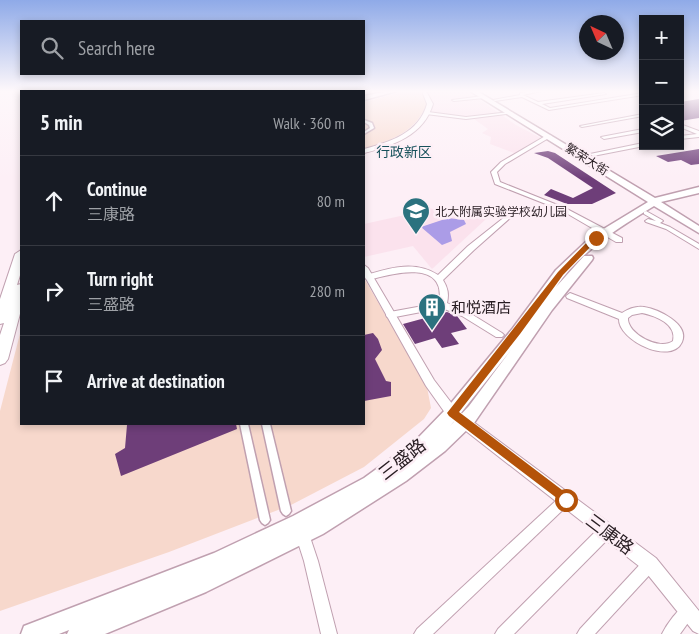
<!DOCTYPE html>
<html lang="en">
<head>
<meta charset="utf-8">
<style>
	body { margin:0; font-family:"PT Sans Narrow","Noto Sans SC",sans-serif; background:#20242c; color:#f1f3f6 }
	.controls { position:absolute; right:15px; top:15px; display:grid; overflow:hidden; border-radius:0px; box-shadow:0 2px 8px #0003 }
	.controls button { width:45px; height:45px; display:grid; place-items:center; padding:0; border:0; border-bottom:1px solid #363941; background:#171b24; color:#f1f3f6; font:25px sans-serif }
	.compass { position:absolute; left:579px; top:15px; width:45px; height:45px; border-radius:50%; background:#171b24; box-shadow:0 2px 8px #0003; rotate:316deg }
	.stop { position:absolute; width:15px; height:15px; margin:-11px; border:4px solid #b45309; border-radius:50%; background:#fff }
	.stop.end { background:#b45309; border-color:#fff; box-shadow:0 1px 5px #0008 }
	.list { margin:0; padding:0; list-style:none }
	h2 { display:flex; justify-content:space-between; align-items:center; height:65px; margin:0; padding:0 20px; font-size:21px }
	h2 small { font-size:16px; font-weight:400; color:#9ea1a6 }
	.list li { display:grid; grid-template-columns:32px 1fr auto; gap:15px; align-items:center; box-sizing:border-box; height:90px; padding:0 20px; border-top:1px solid #363941 }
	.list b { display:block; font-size:19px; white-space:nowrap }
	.list p { margin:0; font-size:16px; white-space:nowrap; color:#9ea1a6 }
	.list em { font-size:16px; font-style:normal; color:#9ea1a6 }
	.icon { flex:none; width:28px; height:28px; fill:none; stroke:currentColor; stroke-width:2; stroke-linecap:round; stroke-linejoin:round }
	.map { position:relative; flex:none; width:699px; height:634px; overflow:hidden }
	.search { position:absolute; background:#171b24; box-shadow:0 2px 8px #0003; left:20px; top:20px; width:345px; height:55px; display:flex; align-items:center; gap:12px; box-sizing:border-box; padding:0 18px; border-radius:0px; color:#9ea1a6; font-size:19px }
	.panel { position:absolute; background:#171b24; box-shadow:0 2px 8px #0003; left:20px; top:90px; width:345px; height:335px; border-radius:0px }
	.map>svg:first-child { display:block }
	.built { fill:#fbe2ed }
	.green { fill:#f7d8cc }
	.water { fill:#ab9ce7 }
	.building { fill:#6e3e79 }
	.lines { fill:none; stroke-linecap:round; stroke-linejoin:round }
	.pedestrian-casing { stroke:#c0a0b0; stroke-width:3 }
	.minor-casing { stroke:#c0a0b0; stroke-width:2 }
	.tertiary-casing { stroke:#c0a0b0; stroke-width:2 }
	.secondary-casing { stroke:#c0a0b0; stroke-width:3 }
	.primary-casing { stroke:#c0a0b0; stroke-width:2 }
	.pedestrian { fill:#fff; fill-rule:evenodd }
	.minor { fill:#fff; fill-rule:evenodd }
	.tertiary { fill:#fff; fill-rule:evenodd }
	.secondary { fill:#fff; fill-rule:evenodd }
	.primary { fill:#fff; fill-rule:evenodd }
	.route { fill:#b45309 }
	.labels { text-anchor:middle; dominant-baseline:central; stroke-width:5; stroke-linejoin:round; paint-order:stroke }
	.far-street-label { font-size:12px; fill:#271c21; stroke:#fdeff6 }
	.far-poi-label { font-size:12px; fill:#271c21; stroke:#fdeff6; text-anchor:start }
	.far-neighbourhood-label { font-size:14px; fill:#17515b; stroke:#fdeff6 }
	.poi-label { font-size:15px; fill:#271c21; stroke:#fdeff6; text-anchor:start }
	.near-street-label { font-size:18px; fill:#271c21; stroke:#fdeff6 }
</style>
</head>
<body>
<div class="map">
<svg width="699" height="634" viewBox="0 0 699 634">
	<rect width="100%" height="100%" fill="#fdeff6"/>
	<g class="built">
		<path d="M424 91H467L516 125 543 139 517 154 490 144 491 137 482 133 488 129 474 119 431 113 432 101Z"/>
		<path d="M428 208 445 212H473L486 219 432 269 413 246 364 257V224L414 213Z"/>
	</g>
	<g class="green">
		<path d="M406 91H424L429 100C415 133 396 138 364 149V102Z"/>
		<path d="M364 278 427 387 431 408 424 419 364 467 291 505 169 552 0 611V411L21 330V424H364Z"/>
	</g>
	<path class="water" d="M448 218 464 220 466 224 450 232 452 241 442 245 421 227Z"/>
	<g class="building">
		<path d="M699 99V118L680 121V102Z"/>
		<path d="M699 149V164L691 165 681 160 668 162 656 156Z"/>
		<path d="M548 151 555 153 616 193 592 204H567L544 195 551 189 573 198 593 188 548 158 534 153Z"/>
		<path d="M447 312 457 316 467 329 451 333 459 344 442 348 435 338 415 344 403 324Z"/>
		<path d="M373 333 378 339 382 350 375 359 386 381 391 382V396L364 401V335Z"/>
		<path d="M129 424H236L237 429 121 476 115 454 125 448 127 425Z"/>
	</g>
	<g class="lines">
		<g class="pedestrian-casing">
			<g id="pedestrian">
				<path d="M364 120 372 123 374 128 364 134V132L370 128 369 125 364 122Z"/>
				<path d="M240 424H248L270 520 268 523 265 525 262 523 260 520Z"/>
				<path d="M262 424H270L291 511 289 514 286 516 283 514 281 511Z"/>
			</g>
		</g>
		<g class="minor-casing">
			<g id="minor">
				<path d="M534 91H541L523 95 538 102 604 93 606 94 542 104 550 108 643 93V95L549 110 522 97 495 101 493 100 520 95V93Z"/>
				<path d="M483 96 484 98 454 101 452 100Z"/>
				<path d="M428 112 466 117 511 112 513 113 466 119 426 114V113Z"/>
				<path d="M643 114V116L582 127 580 126Z"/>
				<path d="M680 124 699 131V137L680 139V136L697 134 680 127Z"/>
				<path d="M643 129V132L604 139 601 137Z"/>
				<path d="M547 135 552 136 505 164 497 172 500 182 565 208 622 238V242H616L561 210 495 184 491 172 501 162Z"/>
				<path d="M643 143V146H644L593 156 590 154Z"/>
				<path d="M516 208 518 209V211L474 250 443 280C448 288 449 294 447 303L468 312 502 333 504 335 502 337H496L462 316 442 308 390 318 387 317 386 315 387 313 390 312 439 303C447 259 393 273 369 280L366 279 365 277 366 275C390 268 415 260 438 275L468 246Z"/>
				<path d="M646 211 662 220 663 221 660 223 670 227 699 244V249L666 229 646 222 645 221 648 219 656 221 644 214V212Z"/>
				<path d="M570 293 622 313C628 309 637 306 644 307 658 309 690 324 682 342 671 366 618 340 619 319L567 298 566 296ZM642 313C656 316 677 324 673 341 660 351 627 334 628 318L632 315Z"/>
				<path d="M565 494 569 496 571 500 569 504 433 634H414L417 629 561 496Z"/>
				<path d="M606 524 611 526 613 531 611 536 514 634H495L498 629 601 526Z"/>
				<path d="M302 526 307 528 318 561 337 634H321L304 561 295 533 297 528Z"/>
				<path d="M650 557 655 559 657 564 655 569 595 634H577L580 629 645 559Z"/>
				<path d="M688 604 693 606 695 611 693 616 680 634H662C667 624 678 608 688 604Z"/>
			</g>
		</g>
		<g class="tertiary-casing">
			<g id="tertiary">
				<path d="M422 91H426L433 104C424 135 393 146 364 153V149C390 142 419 133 427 104Z"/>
				<path d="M364 265 368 268 434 380 456 409 656 558 699 611V634L693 631 644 570 448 417 426 386 364 275Z"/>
			</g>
		</g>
		<g class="secondary-casing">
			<g id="secondary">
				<path d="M388 91H397L364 100V96Z"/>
				<path d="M470 91H477L655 198 699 187V193L661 202 699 226V233L654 206C617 229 582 250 556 287L584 256H592L593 258 592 260 552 310 474 423 445 451 406 481 323 534 206 592 105 634H67L69 630 59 634H21L24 626 214 553 293 516 364 478 415 441 447 408 513 328 556 270 592 236 648 202ZM511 350 469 406 450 426 457 418Z"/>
			</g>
		</g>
		<g class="primary-casing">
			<path id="primary" d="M21 250V272L17 285 21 284V310L8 359 5 363 0 365V335L4 323 0 324V299L15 254Z"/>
		</g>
		<use href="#pedestrian" class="pedestrian"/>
		<use href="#minor" class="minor"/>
		<use href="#tertiary" class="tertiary"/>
		<use href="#secondary" class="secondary"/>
		<use href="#primary" class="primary"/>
	</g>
	<linearGradient id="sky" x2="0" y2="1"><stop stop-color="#8faae8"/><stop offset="0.51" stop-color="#fef8fb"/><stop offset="1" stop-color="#fef8fb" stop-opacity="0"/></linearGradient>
	<rect width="699" height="179" fill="url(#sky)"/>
	<path class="route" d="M593 236 599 238 563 275 520 334 459 412 570 496 571 500 570 504 566 505 449 416 447 413 558 272Z"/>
	<defs>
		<g id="school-pin" transform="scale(1.4375)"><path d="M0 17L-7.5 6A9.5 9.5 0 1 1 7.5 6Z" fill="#2b727f" stroke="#fdeff6"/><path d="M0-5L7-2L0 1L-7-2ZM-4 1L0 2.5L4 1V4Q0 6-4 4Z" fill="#fff"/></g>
		<g id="building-pin" transform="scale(1.4375)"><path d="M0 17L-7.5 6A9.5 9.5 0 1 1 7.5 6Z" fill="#2b727f" stroke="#fdeff6"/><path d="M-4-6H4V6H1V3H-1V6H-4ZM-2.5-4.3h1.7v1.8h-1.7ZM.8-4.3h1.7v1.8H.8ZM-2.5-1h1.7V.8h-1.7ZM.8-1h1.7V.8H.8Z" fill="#fff"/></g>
	</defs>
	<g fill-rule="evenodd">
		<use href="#school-pin" x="416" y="211"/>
		<use href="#building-pin" x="432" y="307"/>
	</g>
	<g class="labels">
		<g class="far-street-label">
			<text transform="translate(587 159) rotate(32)">繁荣大街</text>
		</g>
		<g class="far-poi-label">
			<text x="435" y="211">北大附属实验学校幼儿园</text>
		</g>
		<g class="far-neighbourhood-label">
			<text x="404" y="152">行政新区</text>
		</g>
		<g class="poi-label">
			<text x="451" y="307">和悦酒店</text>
		</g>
		<g class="near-street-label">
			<text transform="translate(402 459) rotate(-38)">三盛路</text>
			<text transform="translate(610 534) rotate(37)">三康路</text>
		</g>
	</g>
</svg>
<div class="controls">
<button>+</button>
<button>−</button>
<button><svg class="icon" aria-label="layers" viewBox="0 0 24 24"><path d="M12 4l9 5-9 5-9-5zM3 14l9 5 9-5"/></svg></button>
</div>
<svg class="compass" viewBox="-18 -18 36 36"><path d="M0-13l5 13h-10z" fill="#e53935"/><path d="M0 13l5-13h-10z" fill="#9ea1a6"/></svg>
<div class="stop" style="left:566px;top:500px"></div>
<div class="stop end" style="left:596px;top:238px"></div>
<div class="search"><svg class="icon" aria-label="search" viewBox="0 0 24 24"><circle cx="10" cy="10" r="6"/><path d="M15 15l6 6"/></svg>Search here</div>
<section class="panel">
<h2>5 min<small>Walk · 360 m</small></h2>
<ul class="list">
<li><svg class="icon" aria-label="ahead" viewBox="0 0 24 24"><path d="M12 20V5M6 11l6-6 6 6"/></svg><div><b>Continue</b><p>三康路</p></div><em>80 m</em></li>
<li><svg class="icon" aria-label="right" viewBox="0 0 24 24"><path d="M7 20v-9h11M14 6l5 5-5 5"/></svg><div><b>Turn right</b><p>三盛路</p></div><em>280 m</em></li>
<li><svg class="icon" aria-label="arrive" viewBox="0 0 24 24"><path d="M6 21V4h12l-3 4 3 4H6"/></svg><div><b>Arrive at destination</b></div></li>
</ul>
</section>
</div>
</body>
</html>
